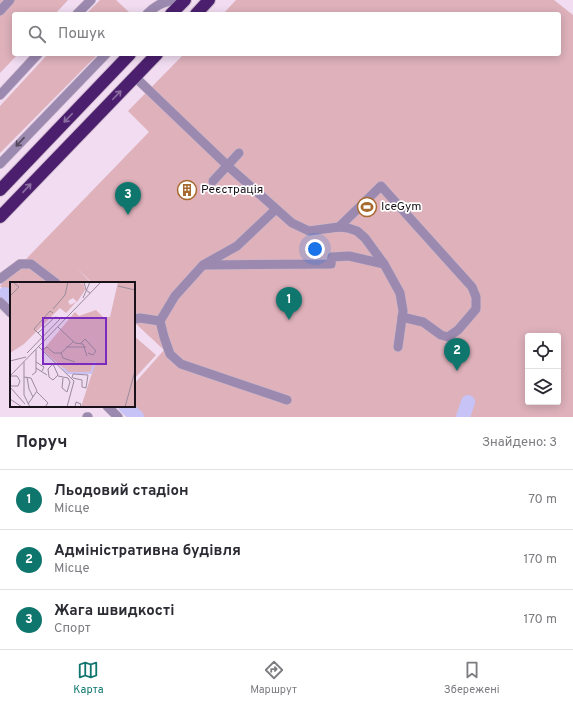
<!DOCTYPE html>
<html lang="uk">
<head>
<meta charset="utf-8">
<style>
	body { margin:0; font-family:Overpass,sans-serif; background:#f7f7f7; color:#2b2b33 }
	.controls { position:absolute; right:12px; bottom:12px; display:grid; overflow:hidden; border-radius:4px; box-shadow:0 2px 10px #0003 }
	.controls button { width:36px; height:36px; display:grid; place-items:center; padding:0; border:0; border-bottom:1px solid #e1e1e2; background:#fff; color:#2b2b33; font:20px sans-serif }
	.you { position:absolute; left:315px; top:249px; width:14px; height:14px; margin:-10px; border:3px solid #fff; border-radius:50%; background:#1a73e8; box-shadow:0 0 0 6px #1a73e833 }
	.badge { display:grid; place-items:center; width:26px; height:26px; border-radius:50%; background:#0f766e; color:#fff; font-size:13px; font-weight:700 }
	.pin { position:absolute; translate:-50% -33px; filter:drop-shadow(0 1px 2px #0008) }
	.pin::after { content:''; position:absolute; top:21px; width:14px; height:12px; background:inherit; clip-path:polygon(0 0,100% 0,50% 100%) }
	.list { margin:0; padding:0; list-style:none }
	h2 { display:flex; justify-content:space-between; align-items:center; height:52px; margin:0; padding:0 16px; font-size:17px }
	h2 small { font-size:13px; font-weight:400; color:#7c7c81 }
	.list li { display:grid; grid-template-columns:26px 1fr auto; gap:12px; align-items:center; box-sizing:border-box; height:60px; padding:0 16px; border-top:1px solid #e1e1e2 }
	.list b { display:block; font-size:15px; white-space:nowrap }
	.list p { margin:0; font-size:13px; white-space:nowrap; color:#7c7c81 }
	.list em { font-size:13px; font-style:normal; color:#7c7c81 }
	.icon { flex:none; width:22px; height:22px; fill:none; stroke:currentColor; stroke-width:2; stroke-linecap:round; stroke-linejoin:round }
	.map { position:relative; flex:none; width:573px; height:417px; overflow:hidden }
	.search { position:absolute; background:#fff; box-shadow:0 2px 10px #0003; left:12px; right:12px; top:12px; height:44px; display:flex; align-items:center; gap:10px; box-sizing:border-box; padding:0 14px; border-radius:4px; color:#7c7c81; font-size:15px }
	.sheet { height:232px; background:#fff }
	nav { display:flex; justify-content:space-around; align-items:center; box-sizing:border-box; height:56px; border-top:1px solid #e1e1e2; background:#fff; font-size:11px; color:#7c7c81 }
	nav a { display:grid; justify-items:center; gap:2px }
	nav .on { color:#0f766e }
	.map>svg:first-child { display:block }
	.green { fill:#deb1bb; fill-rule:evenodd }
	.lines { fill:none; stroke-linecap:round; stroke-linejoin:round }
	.river { stroke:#c7c3f7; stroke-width:14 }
	.minor-casing { stroke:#cab8ca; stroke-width:10 }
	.highway-casing { stroke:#cab8ca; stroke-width:14 }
	.minor { stroke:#9c89b0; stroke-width:9 }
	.highway { stroke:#4c1f6e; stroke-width:12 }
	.oneway { stroke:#8b6da1 }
	.oneway2 { stroke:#54485e }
	.labels { text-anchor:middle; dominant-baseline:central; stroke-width:3.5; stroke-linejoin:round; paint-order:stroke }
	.poi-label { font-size:12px; fill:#1a121a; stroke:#fff; text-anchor:start }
	.inset-river { fill:none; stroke:#c7c3f7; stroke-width:2 }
	.inset-road { fill:none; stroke:#9b8b9b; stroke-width:1 }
	.view { fill:#7b2cbf; fill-opacity:0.15; stroke:#7b2cbf; stroke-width:2 }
	.inset-edge { fill:none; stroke:#1a121a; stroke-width:2 }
</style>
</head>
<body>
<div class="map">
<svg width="573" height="417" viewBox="0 0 573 417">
	<rect width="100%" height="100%" fill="#f1dcf1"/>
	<g class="green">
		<path d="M0 0H68L55 14H14V54H18L0 73Z"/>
		<path d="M100 0H116L131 14H86Z"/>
		<path d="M236 0H554L573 15V417H141L129 406H134V384L164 350 134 322V283H92L76 267 91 283H11V296L0 286 149 132 128 111 184 54H559V14H223ZM528 336H558V402H528Z"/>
		<path d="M48 54H98L0 153V106Z"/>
		<path d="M134 336 156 355 134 379Z"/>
	</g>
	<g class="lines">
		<g class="river">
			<path d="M5 294 11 299"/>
			<path d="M125 406 137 417"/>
			<path d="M463 417 468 402"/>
		</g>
		<g class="minor-casing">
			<g id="minor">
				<path d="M0 11 10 0"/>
				<path d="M77 14 91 0"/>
				<path d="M147 14C155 6 162 2 174 0"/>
				<path d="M135 77 230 168 292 223 309 231 339 227 348 228 357 231 365 238 384 264 400 293 403 311 398 347"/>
				<path d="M0 95 38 54"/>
				<path d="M0 164 106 54"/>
				<path d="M213 181 239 153"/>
				<path d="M276 209 237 246 203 265 175 296 160 321 164 337 170 354 181 364 287 400"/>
				<path d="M339 227 381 186 472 287 476 297V309L458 330 448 337 441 335 423 322 402 317"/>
				<path d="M205 265 331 264 332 257 349 256 384 264"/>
				<path d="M0 279 20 264H31L56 283"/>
				<path d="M0 302 11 313"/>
				<path d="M134 319 140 318 160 321"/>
				<path d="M107 406 118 417"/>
				<path d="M87 417H88"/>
			</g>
		</g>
		<g class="highway-casing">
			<g id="highway">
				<path d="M171 14 185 0"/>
				<path d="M196 14 209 0"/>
				<path d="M0 190 130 54"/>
				<path d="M0 217 157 54"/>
			</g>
		</g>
		<use href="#minor" class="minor"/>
		<use href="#highway" class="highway"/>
	</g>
	<defs><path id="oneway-shaft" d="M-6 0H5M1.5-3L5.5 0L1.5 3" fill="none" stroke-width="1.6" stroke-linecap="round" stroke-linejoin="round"/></defs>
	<g class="oneway">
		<use href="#oneway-shaft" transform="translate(117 95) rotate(-46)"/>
		<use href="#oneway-shaft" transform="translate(68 118) rotate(134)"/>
		<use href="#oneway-shaft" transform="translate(27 188) rotate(-47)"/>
	</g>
	<use class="oneway2" href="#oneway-shaft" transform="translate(20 142) rotate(133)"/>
	<defs>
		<g id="building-ring" transform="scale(1)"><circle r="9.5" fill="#fff" stroke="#a86930" stroke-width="1.5"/><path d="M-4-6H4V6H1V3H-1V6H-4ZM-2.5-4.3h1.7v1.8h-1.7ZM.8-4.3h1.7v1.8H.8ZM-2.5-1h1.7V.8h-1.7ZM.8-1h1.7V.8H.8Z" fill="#a86930"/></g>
		<g id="stadium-ring" transform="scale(1)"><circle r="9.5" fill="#fff" stroke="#a86930" stroke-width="1.5"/><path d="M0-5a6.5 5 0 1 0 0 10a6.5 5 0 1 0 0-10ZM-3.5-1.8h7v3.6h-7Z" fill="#a86930"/></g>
	</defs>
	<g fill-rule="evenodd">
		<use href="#building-ring" x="187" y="190"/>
		<use href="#stadium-ring" x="367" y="207"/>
	</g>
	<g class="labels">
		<g class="poi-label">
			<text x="201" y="190">Реєстрація</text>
			<text x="381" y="207">IceGym</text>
		</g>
	</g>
	<g transform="translate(10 282)">
		<rect width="125" height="125" fill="#f1dcf1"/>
		<path d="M0 0H69L73 3 71 0H73L75 8 67 20 63 16 58 19 60 23 66 20 56 31 50 26 14 62 0 71ZM108 0H125V125H71L82 91H58L33 68 65 30 69 34 86 28 93 35H100Z" fill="#deb1bb"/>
		<path class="inset-river" d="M53 86 58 91H81L85 80"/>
		<path class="inset-road" d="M74 0 76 8 80 11M108 4 125 8M0 14 9 5 3 0M73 16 80 0M43 27 55 13 58 0M48 45 65 61 73 62 77 74M28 51 45 35 51 36M33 56 24 47 40 29 43 31M64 59 51 71 53 76 65 80M71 61 75 57 86 69 83 73 78 71M29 65 64 99 57 125M56 65H76M32 68 37 65 44 71H51M17 71 51 36M0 79 16 75M14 80V113L20 125M26 80 34 85 32 89M43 82 48 93 43 98 39 95 38 87ZM26 86 37 93M22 93 26 90V68M0 94 91 0M0 94H7L10 99 8 104H0M48 94 58 96 60 100 57 110 52 106 53 96M14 95 21 96 27 109 18 122M17 95 19 107 23 115M62 96 63 92 78 93 76 106 72 105V98L63 96M0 105 15 122M27 110 38 121 35 125M0 117 12 125M65 125 66 120 71 122 70 125M115 125 125 89"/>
		<path class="view" d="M33 36H96V82H33Z"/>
		<rect width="125" height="125" class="inset-edge"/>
	</g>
</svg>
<div class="controls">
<button><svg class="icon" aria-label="locate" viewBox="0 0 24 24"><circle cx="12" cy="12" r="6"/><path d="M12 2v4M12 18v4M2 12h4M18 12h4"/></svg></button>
<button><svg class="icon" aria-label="layers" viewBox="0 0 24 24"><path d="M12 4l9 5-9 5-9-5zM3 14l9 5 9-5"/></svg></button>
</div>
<div class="you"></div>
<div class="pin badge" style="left:289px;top:320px">1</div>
<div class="pin badge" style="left:457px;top:371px">2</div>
<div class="pin badge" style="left:128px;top:215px">3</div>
<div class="search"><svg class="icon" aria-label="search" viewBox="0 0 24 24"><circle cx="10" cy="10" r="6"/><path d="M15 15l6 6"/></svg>Пошук</div>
</div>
<section class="sheet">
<h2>Поруч<small>Знайдено: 3</small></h2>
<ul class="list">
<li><span class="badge">1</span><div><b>Льодовий стадіон</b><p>Місце</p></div><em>70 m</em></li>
<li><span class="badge">2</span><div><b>Адміністративна будівля</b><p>Місце</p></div><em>170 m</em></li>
<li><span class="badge">3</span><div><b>Жага швидкості</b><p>Спорт</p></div><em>170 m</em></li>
</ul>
</section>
<nav>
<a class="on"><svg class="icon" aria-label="map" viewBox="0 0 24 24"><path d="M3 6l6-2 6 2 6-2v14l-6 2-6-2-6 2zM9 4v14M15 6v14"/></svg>Карта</a>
<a><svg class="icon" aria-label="directions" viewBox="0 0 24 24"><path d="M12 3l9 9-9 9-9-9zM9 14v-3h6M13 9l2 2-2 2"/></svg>Маршрут</a>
<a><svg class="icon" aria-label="saved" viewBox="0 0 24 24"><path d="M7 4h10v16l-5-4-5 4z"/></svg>Збережені</a>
</nav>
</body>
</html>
